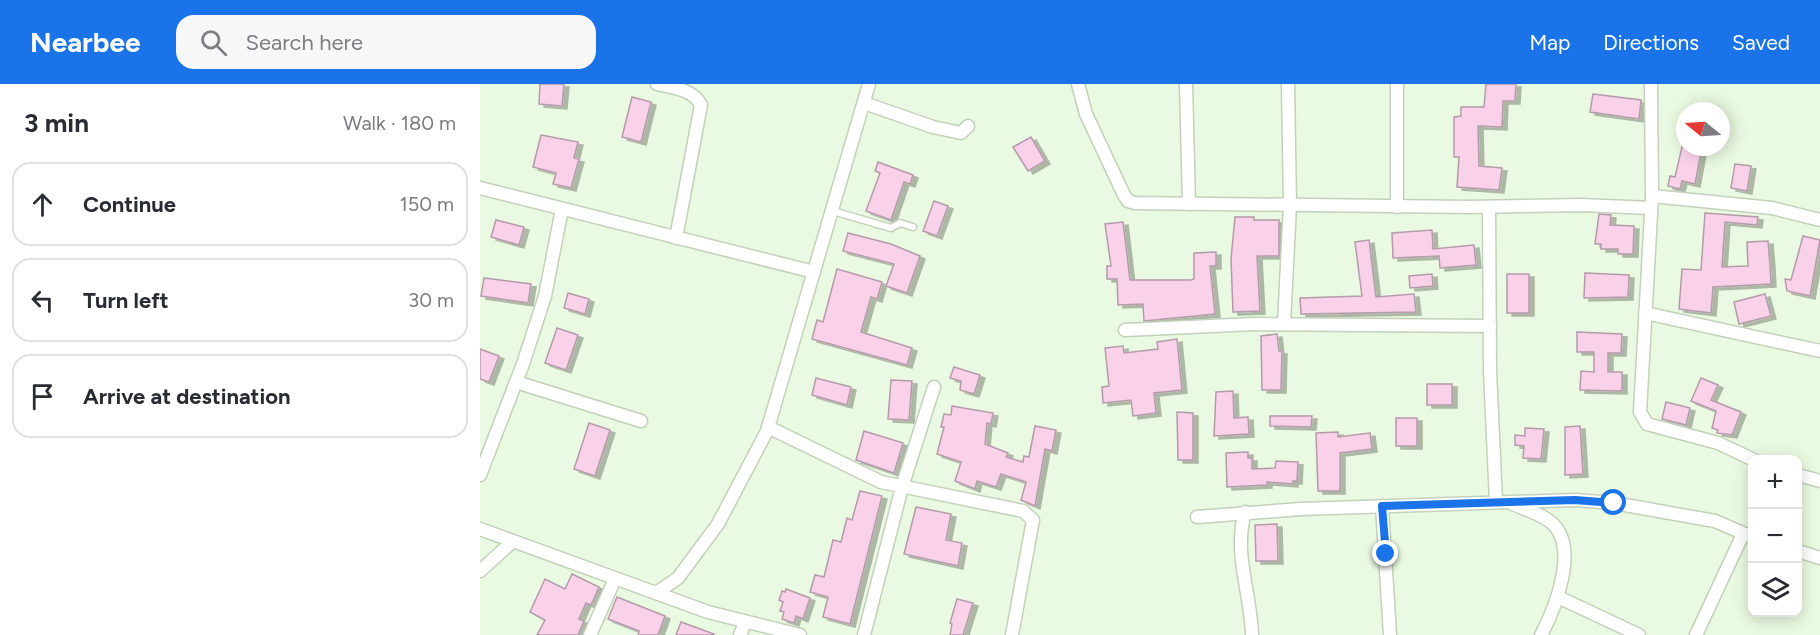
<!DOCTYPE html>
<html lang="en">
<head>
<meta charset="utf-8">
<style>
	body { margin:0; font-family:Figtree,sans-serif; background:#f7f7f7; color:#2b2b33 }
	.controls { position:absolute; right:18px; bottom:18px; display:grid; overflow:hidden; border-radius:12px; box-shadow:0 3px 15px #0003 }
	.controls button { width:54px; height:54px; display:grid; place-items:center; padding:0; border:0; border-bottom:2px solid #e1e1e2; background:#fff; color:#2b2b33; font:30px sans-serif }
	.compass { position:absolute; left:1196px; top:18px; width:54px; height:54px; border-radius:50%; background:#fff; box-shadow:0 3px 15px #0003; rotate:288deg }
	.stop { position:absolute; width:18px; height:18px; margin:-14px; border:4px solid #1a73e8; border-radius:50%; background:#fff }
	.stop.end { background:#1a73e8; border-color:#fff; box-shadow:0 2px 6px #0008 }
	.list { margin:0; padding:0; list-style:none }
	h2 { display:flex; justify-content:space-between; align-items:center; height:78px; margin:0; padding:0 24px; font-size:26px }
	h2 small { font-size:20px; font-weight:400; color:#7c7c81 }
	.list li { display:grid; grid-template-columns:39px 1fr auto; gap:18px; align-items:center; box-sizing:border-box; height:84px; margin:0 12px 12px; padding:0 12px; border:2px solid #e1e1e2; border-radius:18px }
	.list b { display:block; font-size:22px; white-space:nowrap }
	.list em { font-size:20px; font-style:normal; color:#7c7c81 }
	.icon { flex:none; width:33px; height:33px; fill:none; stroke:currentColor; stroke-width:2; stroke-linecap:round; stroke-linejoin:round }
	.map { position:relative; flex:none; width:1340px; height:551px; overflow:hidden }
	header { display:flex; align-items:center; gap:36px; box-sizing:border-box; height:84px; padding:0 30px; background:#1a73e8; color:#fff }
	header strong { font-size:28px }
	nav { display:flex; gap:33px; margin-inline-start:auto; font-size:21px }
	.search { width:420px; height:54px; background:#f7f7f7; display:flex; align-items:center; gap:15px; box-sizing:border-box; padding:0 21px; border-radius:18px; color:#7c7c81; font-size:22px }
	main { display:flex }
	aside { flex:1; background:#fff }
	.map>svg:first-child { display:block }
	.building { fill:#f9d2e9; stroke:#b49ba9; stroke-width:1.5; filter:url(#shadow) }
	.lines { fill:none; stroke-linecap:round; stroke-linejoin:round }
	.lane-casing { stroke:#c3d1ba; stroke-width:9 }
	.street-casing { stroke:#c3d1ba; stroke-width:15 }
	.lane { stroke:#fff; stroke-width:6 }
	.street { stroke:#fff; stroke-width:12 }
	.route { stroke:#1a73e8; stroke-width:8 }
</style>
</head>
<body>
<header>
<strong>Nearbee</strong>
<div class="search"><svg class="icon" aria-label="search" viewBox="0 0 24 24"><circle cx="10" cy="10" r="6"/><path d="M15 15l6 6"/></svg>Search here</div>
<nav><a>Map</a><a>Directions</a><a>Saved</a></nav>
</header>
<main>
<aside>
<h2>3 min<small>Walk · 180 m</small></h2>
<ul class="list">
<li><svg class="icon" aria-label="ahead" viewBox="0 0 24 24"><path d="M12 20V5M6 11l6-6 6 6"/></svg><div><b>Continue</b></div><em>150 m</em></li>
<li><svg class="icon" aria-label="left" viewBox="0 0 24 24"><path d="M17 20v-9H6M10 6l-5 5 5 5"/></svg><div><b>Turn left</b></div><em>30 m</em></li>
<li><svg class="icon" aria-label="arrive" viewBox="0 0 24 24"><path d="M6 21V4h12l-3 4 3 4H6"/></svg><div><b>Arrive at destination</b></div></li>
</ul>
</aside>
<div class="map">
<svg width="1340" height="551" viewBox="0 0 1340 551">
	<defs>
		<filter id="shadow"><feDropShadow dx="5" dy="3" stdDeviation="0" flood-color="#0004"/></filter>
	</defs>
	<rect width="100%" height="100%" fill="#eaf9e1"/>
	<g class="building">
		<path d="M60 0H84L82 22 59 20Z"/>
		<path d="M1006 0H1036L1035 17H1023L1022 43 998 42 999 82 1022 84 1019 106 977 103 979 73H974V33L981 32V23H1004Z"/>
		<path d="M1113 10 1161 16 1159 35 1110 28Z"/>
		<path d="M152 13 171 18 161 58 142 53Z"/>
		<path d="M61 51 98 58 94 74 99 75 91 104 73 100 76 89 53 83Z"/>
		<path d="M551 53 565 77 548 87 533 63Z"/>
		<path d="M1202 63H1222L1215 100 1202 97 1200 105 1188 102 1190 92 1195 93Z"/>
		<path d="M398 78 433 91 430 100 424 98 411 136 386 127 400 89 395 87Z"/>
		<path d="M1255 80 1271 82 1267 107 1251 104Z"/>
		<path d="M454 117 468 122 457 152 443 147Z"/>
		<path d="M1225 129 1278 133 1277 141 1245 138 1242 183 1268 182 1267 158 1288 157 1290 181 1291 200 1233 203 1231 229 1199 225 1202 185 1221 186Z"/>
		<path d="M1119 130 1131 131 1130 141 1154 142 1153 170H1138V165H1121V160H1115Z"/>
		<path d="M755 133H774V136H799V172H777L780 227 753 228 751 175Z"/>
		<path d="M16 136 44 143 39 161 11 153Z"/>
		<path d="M643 138 650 196H711L714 195V169L736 168V182H730L735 230 664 237 663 220 638 221 637 195H627V182H631L625 140Z"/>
		<path d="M952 146 953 165 994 161 996 181 960 184 959 172 913 174 912 149Z"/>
		<path d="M368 149 411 160 440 172 427 209 406 202 414 180 363 167Z"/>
		<path d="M1323 152 1340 156 1330 212 1307 207 1305 195 1311 196Z"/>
		<path d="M889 156 896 213 934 210 936 228 821 230 820 214 882 212 875 158Z"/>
		<path d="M357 185 402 198 397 215 391 213 381 248 432 264 427 281 332 255 337 236 343 238Z"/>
		<path d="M1105 189 1149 191 1148 213 1104 214Z"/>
		<path d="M952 190 953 202 930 204 929 192Z"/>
		<rect x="1027" y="190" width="22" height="39"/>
		<path d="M4 194 51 200 48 219 1 212Z"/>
		<path d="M88 209 109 215 105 230 84 224Z"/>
		<path d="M1285 210 1291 232 1259 240 1254 218Z"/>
		<path d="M77 244 98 251 86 286 65 279Z"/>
		<path d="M1097 248 1142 250 1141 269H1128V288H1142V307L1100 306 1101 287 1114 288V268H1097Z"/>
		<path d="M797 250 799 267H802L801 306H782L781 252Z"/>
		<path d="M697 255 702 306 674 309 676 329 653 332 651 316 623 319 622 303 629 302 625 264 643 262 644 269 678 265 677 258Z"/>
		<path d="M0 265 19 272 9 298 0 295Z"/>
		<path d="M474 283 500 291 494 310 480 306 481 297 470 294Z"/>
		<path d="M336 294 371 303 367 321 332 311Z"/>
		<path d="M1221 294 1238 301 1231 316 1261 328 1252 351 1237 349 1238 346 1232 344 1236 327 1211 317Z"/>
		<path d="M411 296 432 297 429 336 408 335Z"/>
		<rect x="947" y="300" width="25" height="21"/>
		<path d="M753 307 754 334 768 333 769 350 734 352 736 308Z"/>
		<path d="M1186 318 1210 324 1206 341 1182 335Z"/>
		<path d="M472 322 513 329 511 340 507 339 505 360 528 369 526 373 543 378 544 372 549 373 555 342 576 346 572 367 565 365 555 422 541 416 546 398 521 390 516 403 497 397 495 405 475 397 481 378 457 370 464 343H461L464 330 471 331Z"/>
		<path d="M697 328 713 329V376H698Z"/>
		<path d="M790 332H832L831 343 790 342Z"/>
		<rect x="916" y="334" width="21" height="28"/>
		<path d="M109 339 130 346 115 392 94 385Z"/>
		<path d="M1100 342 1103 390 1085 391V343Z"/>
		<path d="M1045 344 1064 345 1061 375 1043 374 1044 362 1035 361V351L1045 352Z"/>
		<path d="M384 347 423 359 414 389 376 376Z"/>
		<path d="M858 348V353L890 349 892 365 860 369V407H838L836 349Z"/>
		<path d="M768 368V374H772V385L795 384 796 377 818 378 817 397H813V400L787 398V401L747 403 746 369Z"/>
		<path d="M380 407 402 412 370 540 343 533 348 513 330 508 335 491 344 493 353 456 361 458 367 434 372 436Z"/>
		<path d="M436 423 471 430 466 456 482 459 478 482 424 470Z"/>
		<path d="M797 440 798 477H776L775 441Z"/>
		<path d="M92 490 119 503 111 521 106 519 99 535 104 537 98 551H57L65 536 50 528 65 495 85 505Z"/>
		<path d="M306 505 330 514 323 535 316 532 314 539 302 535 304 528 300 527 303 518 299 516 302 507 305 508Z"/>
		<path d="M137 513 185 532 178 551H158L159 547 128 535Z"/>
		<path d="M477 515 493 519 483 551H470L472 540 470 539Z"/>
		<path d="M201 538 234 550 233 551H196Z"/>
	</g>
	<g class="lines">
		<g class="lane-casing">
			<path id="lane" d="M353 127 411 144 420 139 433 143"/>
		</g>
		<g class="street-casing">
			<g id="street">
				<path d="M177 0C193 4 213 5 221 21L196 154"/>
				<path d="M598 0 606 30 644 111 648 117 655 119 988 123 1101 121 1171 124"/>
				<path d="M706 0 709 120"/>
				<path d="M917 0V123"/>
				<path d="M1171 0 1172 112 1160 328 1167 340 1238 359 1274 376"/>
				<path d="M384 19 453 43 481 49 488 42"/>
				<path d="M0 104 334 188"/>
				<path d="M1172 112 1292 124 1340 136"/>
				<path d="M1009 123 1010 287 1016 418"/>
				<path d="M1165 229 1340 267"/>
				<path d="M804 240 810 121 808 0"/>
				<path d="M645 246 774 240 1010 242"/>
				<path d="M36 298 161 337"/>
				<path d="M288 343 401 398 543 427 553 436 532 551"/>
				<path d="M0 391 43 280 65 212 82 125"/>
				<path d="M1318 391 1340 397"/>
				<path d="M1033 420C1046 426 1063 430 1074 441 1098 467 1075 525 1061 551"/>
				<path d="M902 422 910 551"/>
				<path d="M765 428C753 470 771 509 772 551"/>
				<path d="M717 433 821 425 1095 416 1134 419 1235 437 1272 453"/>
				<path d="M0 445 228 528 320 551"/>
				<path d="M1318 467 1340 474"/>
				<path d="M0 487 32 458"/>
				<path d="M176 509 198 494 238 440 287 347 389 0"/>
				<path d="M1078 513 1159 551"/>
				<path d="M110 551 135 495"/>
				<path d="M260 551 265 539"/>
				<path d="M384 551 422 403 454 303"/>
				<path d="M1216 551 1263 450"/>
			</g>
		</g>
		<use href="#lane" class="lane"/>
		<use href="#street" class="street"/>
	</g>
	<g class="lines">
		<path class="route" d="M906 470 902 422 1095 416 1134 419"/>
	</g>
</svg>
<div class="controls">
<button>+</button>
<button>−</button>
<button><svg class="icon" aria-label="layers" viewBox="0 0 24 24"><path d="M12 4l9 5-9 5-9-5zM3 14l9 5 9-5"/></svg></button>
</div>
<svg class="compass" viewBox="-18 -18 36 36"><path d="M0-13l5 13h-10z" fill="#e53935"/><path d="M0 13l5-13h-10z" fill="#7c7c81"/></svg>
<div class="stop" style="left:1134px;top:419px"></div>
<div class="stop end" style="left:906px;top:470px"></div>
</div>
</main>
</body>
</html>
